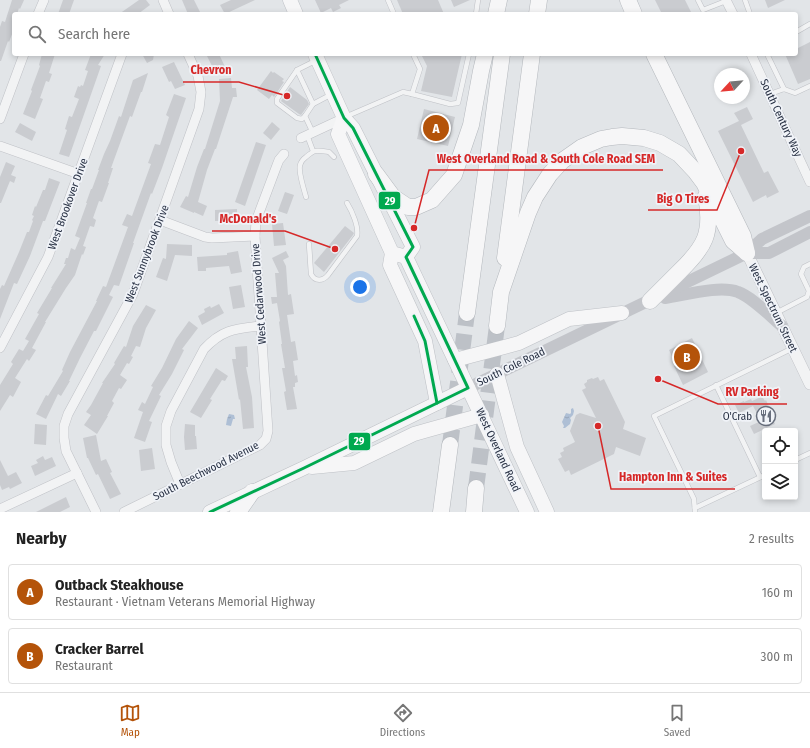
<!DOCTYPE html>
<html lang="en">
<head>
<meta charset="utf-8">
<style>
	body { margin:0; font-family:"Fira Sans Condensed",sans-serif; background:#f6f6f6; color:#222 }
	.controls { position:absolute; right:12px; bottom:12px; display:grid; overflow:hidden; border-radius:4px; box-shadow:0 2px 6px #0003 }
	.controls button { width:36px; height:36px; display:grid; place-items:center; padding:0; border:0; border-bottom:1px solid #e0e0e0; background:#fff; color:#222; font:20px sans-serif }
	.compass { position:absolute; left:714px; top:68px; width:36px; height:36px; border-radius:50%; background:#fff; box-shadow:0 2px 6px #0003; rotate:244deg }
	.you { position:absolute; left:360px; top:287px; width:14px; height:14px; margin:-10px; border:3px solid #fff; border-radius:50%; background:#1a73e8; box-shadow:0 0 0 6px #1a73e833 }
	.badge { display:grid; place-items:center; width:26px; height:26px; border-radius:50%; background:#b45309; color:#fff; font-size:13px; font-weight:700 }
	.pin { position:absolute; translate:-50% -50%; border:2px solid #fff; box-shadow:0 1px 4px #0006 }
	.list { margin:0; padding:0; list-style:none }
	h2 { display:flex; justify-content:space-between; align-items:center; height:52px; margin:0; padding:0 16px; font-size:17px }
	h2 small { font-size:13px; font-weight:400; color:#767676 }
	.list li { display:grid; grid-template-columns:26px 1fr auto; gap:12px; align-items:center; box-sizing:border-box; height:56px; margin:0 8px 8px; padding:0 8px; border:1px solid #e0e0e0; border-radius:4px }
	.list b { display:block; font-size:15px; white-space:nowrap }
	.list p { margin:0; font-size:13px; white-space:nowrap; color:#767676 }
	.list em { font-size:13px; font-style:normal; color:#767676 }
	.icon { flex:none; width:22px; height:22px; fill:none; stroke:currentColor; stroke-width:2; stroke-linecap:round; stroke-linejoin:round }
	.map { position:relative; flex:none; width:810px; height:512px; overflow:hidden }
	.search { position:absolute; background:#fff; box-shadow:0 2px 6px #0003; left:12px; right:12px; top:12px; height:44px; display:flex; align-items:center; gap:10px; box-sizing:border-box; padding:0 14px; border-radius:4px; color:#767676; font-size:15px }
	.sheet { height:180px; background:#fff }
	nav { display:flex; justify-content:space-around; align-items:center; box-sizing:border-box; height:56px; border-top:1px solid #e0e0e0; background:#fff; font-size:11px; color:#767676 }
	nav a { display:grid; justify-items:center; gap:2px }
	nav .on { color:#b45309 }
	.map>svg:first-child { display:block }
	.water { fill:url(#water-ripples) }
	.building { fill:#caccd0 }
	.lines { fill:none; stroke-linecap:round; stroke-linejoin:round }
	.motorway-tunnel { stroke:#bdc1c7; stroke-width:16; stroke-dasharray:16 8; stroke-linecap:butt }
	.service-casing { stroke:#bfc1c6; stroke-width:5.5 }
	.minor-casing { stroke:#bfc1c6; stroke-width:10 }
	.tertiary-casing { stroke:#bfc1c6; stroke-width:12 }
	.primary-casing { stroke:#bec1c6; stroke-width:15 }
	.motorway-casing { stroke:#b4b8bd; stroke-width:17 }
	.service { stroke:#f2f3f4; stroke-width:4.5 }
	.minor { stroke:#f2f3f4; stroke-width:9 }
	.tertiary { stroke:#f2f3f4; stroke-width:11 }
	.secondary { stroke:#c3c5ca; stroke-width:12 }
	.primary { stroke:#f6f6f7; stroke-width:14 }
	.motorway { stroke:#f6f6f7; stroke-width:16 }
	.bus-1-casing { stroke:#f0f3f8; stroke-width:6 }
	.bus-1 { stroke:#00a94f; stroke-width:3 }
	.labels { text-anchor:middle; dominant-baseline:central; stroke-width:3.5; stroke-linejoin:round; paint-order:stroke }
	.street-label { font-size:11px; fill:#273043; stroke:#f0f3f8 }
	.poi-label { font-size:11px; fill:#273043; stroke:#f0f3f8; text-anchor:end }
	.leader { fill:none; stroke:#d62828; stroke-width:1.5 }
	.callout-dot { fill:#d62828; stroke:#f0f3f8; stroke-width:1.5 }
	.callout-label { font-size:12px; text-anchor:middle; font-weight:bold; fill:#d62828; stroke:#f0f3f8; stroke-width:3.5; stroke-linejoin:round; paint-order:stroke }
	.line-badge { stroke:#f0f3f8; stroke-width:1.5 }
	.badge-label { font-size:11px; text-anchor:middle; font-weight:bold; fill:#fff }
</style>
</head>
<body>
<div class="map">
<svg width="810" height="512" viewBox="0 0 810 512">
	<defs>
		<pattern id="water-ripples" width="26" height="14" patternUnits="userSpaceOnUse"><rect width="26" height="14" fill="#aebfd5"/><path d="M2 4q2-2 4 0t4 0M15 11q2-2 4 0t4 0" fill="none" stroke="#96a4b8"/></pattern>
	</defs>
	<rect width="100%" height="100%" fill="#e2e5e8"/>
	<g class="water">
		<path d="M573 408 574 411 573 415 570 418 571 420 570 424 565 428H563L564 426 562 422 566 413 570 414 571 413V409Z"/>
		<path d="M229 414 234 415 235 419H233L231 426 226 425 227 419Z"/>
	</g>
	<g class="building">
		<path d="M12 0H24L20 9 19 8 17 14H14V29L9 42 8 41 1 61H0V27L2 21 5 22Z"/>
		<path d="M63 0H74L69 14H58Z"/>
		<path d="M139 0H146L150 5 138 14H119Z"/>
		<path d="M182 0H194L201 14H188Z"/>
		<path d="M231 0H255L225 14 220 5Z"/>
		<path d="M315 0H349L339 5 341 8 333 12 331 8 321 13Z"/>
		<path d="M397 0H438L444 14H403Z"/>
		<path d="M451 0H470L454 7Z"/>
		<path d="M655 0H685L692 14H662Z"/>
		<path d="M765 0H785L768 8Z"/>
		<path d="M810 42V79L798 84 785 54H796V49Z"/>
		<path d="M42 54H55L49 73 52 74 49 82 46 81 40 98 43 99 35 119 23 114 32 91 31 90 40 66 39 65Z"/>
		<path d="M91 54H105L98 65 101 66 69 157 59 154 67 130 65 129 69 116 72 117 79 99 74 97 78 86 80 87 81 85 83 86 88 71 85 70Z"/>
		<path d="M142 54H154L153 60 147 63Z"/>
		<path d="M211 54H219L226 69 216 74 207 56Z"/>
		<path d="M421 54H462L452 97 421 91 427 66Z"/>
		<path d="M174 62 185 85 175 89 171 81 169 82 162 67Z"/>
		<path d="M271 71 273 73 274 72 284 79 282 81 284 82 274 97 272 95 269 99 257 90Z"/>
		<path d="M148 73 142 92H141L132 117 130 116 111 168H113L108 183H109L102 202 99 201 93 218 96 220 94 227 90 226 83 246 86 247 83 255 82 254 75 275 66 288 45 322H46L32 348 36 350 29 361 27 359 15 378 21 382 13 397 10 395 0 411V385L13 364 11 362 19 349 23 351 29 341 25 339 39 314 37 313 52 288H51L66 264H64L66 258H68L71 248 75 250 80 238 75 236 87 203H86L91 189H92L99 170H98L104 154 110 141 119 116 121 117 133 80Z"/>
		<path d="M231 78 232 88H236L237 97H233L216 149H215L207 170 198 202 207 206 203 216 194 212V213L180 207 186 196 188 197 197 167 204 149H205L220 101 219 79Z"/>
		<path d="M290 87 307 100 309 104 301 115 299 114 281 101Z"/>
		<path d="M174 94 186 98 162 168 152 194 151 193 133 243H134L119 286 114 285 109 295 113 297 96 331H94L80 358 69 381H70L61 396 58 394 46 419 36 414 46 395 48 396 63 371 62 370 70 352 97 301H96L103 286 106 287 128 227 122 225 127 214 132 216 151 164 148 163 155 144 160 145 169 117 166 115Z"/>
		<path d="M747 107 753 119 741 125 764 173 768 171 779 192 767 198 766 195 753 202 718 131 739 121 734 113Z"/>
		<path d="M424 109 455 117 448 146 417 139Z"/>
		<path d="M272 122 280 129 271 140 263 133Z"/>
		<path d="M20 123 36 132 32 141 15 132Z"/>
		<path d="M256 142 266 145 245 206 235 202Z"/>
		<path d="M6 162 15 166 11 175 16 177 14 183 10 181 1 203H0V177Z"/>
		<path d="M49 178 60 182 45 221H43L30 256 17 284 14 283 0 319V289L2 285 4 286 19 252 27 232H29L33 221 32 220 34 216 32 215 35 206 36 207 43 190H45Z"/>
		<path d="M285 192 294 195 287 214 278 211Z"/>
		<path d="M237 209V220L215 221V210Z"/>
		<path d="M283 223 286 245 274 246 272 224Z"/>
		<path d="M345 226 354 233 353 235 324 272 314 263Z"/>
		<path d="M167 244 192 245V256L175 255 167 281 156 277 163 258 166 259Z"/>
		<path d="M238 251 242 272 231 274 229 266 206 268V271H198L197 257 227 255V253Z"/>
		<path d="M286 251 289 257 283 260 286 266 288 295 291 294 294 314 287 315 291 342 295 341 298 360 293 361 295 376 297 375 298 382 295 383V387H293L297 409 287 410 284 392 286 391 282 368H285L281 344H282L279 322 280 321 277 303 272 304 271 297H277L275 273H279L272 258Z"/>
		<path d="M241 285 245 307 233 309 229 287Z"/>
		<path d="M219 304 224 313 202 325 198 316 205 312 204 309 210 306 211 308Z"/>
		<path d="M146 305 156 310 146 328 140 347 136 346 131 356 133 357 129 364 127 363 120 375 127 380 121 389 119 388 112 401 114 403 107 416H108L97 434 84 425 91 415 86 412 91 405 103 383H102L115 364 114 363 124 346 126 347 133 326Z"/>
		<path d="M189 321 198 328 182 349 184 350 172 374 159 395 161 396 149 421 152 422 145 442 134 438 143 412 138 410 142 402 145 404 153 387 151 386 162 368 176 339Z"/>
		<path d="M692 338 708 372 683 385 674 366 676 365 669 350Z"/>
		<path d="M247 346 248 367H246L252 397 254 428 243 429 240 399 239 400 232 359H236L235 347Z"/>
		<path d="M216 368 228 376 225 381 222 380 210 399 212 400 201 418 190 412Z"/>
		<path d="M598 377 600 381 604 379 625 422 623 429 646 438 640 456 616 447 614 454 571 475 569 470 565 472 558 459 562 457 560 453 564 451 563 448 575 442 570 431 576 415 580 413 596 418 582 390 586 388 584 384 587 382V380L592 378 593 379Z"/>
		<path d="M761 397 762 398H763L765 401 766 400 771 411 774 410 777 415 772 417 775 424 754 434 750 426 761 421 753 406 739 413 735 405 744 401V402L751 399 752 401Z"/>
		<path d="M35 424 47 425 46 445 34 444Z"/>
		<path d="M185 424 195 425V436H196L197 449 185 450 184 437Z"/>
		<path d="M96 435 101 461 106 459 112 472 110 473 121 494 110 499 98 474 96 475 88 458H87L83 438Z"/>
		<path d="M152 448 155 469 141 471 139 450Z"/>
		<path d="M43 456 45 460 52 457 56 466 35 476 31 466 38 463 36 460Z"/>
		<path d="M0 460 8 476 16 472 22 483 10 489 9 487 2 490 0 485Z"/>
		<path d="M66 497 70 507 60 512H36Z"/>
	</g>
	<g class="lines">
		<g class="motorway-tunnel">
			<path d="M450 445 467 313"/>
			<path d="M476 488 497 326"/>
		</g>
		<g class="service-casing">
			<g id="service">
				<path d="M388 0 394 14"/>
				<path d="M698 0 703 10 726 1"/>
				<path d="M745 0 750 14"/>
				<path d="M476 14 478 0"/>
				<path d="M796 32 810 24"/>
				<path d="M767 54 784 89"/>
				<path d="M297 70 277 99V103L297 118 302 119 305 116"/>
				<path d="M412 94 450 104 458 103 469 54"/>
				<path d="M770 94 784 89 795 93 810 86"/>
				<path d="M313 104 297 70 317 60"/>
				<path d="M345 117 403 92 412 94 420 69 413 54"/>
				<path d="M313 133 305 116 313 104 332 94"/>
				<path d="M307 135 313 151"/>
				<path d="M306 197C304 189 298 172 300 165 301 162 303 159 306 157 315 149 317 150 329 152L334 157"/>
				<path d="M309 244 311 274C315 282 323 281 328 275L357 236C359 227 352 211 347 203"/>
				<path d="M776 313 807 297 809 291 801 274 804 267 810 264"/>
				<path d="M716 385 760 477"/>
				<path d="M795 460 810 453"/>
				<path d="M695 508 765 475"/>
				<path d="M695 512 694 499 654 416 793 348"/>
			</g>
		</g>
		<g class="minor-casing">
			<g id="minor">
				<path d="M163 0 169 14"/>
				<path d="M726 0 733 14"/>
				<path d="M38 14 44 0"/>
				<path d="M751 54 810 182"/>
				<path d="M0 119 24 54"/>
				<path d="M301 138 344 118"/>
				<path d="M0 146 79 174"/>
				<path d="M160 220 205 237 212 238 255 236"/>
				<path d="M0 348 48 257 122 54"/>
				<path d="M180 484 171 462 166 445V426L171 411 204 349C223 329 235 329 261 326"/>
				<path d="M0 509 77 473"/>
				<path d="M96 512 66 451 64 438V426L68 414 133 294 199 109 201 92 198 76 188 54"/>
				<path d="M124 512 260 445 266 439 268 431 255 236 256 221 277 165 279 160 284 154"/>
			</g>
		</g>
		<g class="tertiary-casing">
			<path id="tertiary" d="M747 253 810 384"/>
		</g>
		<g class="primary-casing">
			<g id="primary">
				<path d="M290 0 296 14"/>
				<path d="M315 54 344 118 353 128 413 247 406 257"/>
				<path d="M344 118 338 134 392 253 406 257 527 512"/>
				<path d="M392 253 390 265 425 341 437 403"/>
				<path d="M455 360 519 343 569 319 622 313"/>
				<path d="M497 374 517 447 547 512"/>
				<path d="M312 467 354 463 414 434 428 430 482 415"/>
				<path d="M210 512 304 468 468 388"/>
			</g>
		</g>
		<g class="motorway-casing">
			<g id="motorway">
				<path d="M628 0 634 14"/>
				<path d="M496 14 499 0"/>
				<path d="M537 14 539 0"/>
				<path d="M654 54 743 236 747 253"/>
				<path d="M376 174 393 197 408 207H416L432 200 454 175 471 125 481 71 485 54"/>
				<path d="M505 258 532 54"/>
				<path d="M650 301C660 291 670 281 679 272 705 247 713 233 706 196"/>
				<path d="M467 313 502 54"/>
				<path d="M497 326 501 292 528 213 535 197 550 174 562 161 582 147 601 139 612 137 622 136 644 138 660 143 679 154 695 171 704 183 733 241 747 253"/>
				<path d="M238 512 252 492"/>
				<path d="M441 512 450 445"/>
				<path d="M474 512 476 488"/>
			</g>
		</g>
		<use href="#service" class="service"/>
		<use href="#minor" class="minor"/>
		<use href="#tertiary" class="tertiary"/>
		<g class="secondary">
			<path d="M747 253H769L810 232"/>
			<path d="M665 298C685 295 720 285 738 292 752 297 770 316 782 326"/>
			<path d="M468 388 747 253 762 239 810 216"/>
		</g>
		<use href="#primary" class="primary"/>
		<use href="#motorway" class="motorway"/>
		<g class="bus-1-casing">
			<g id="bus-1">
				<path d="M414 316 425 341 437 403"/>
				<path d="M210 512 304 468 468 388 406 257 413 247 353 128 344 118 315 54"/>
			</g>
		</g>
		<use href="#bus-1" class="bus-1"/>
	</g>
	<defs>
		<g id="restaurant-ring" transform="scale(1)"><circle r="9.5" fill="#f0f3f8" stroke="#686f7d" stroke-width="1.5"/><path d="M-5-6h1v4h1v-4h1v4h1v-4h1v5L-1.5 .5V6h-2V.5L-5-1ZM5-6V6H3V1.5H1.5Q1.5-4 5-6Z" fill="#686f7d"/></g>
	</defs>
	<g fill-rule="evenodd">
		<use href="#restaurant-ring" x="766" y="416"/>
	</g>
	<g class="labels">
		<g class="street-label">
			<text transform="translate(781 118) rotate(65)">South Century Way</text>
			<text transform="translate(68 204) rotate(-70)">West Brookover Drive</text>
			<text transform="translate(147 254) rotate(-69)">West Sunnybrook Drive</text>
			<text transform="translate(259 294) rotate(-94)">West Cedarwood Drive</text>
			<text transform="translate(773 308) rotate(64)">West Spectrum Street</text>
			<text transform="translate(511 367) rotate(-26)">South Cole Road</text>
			<text transform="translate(498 450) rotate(65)">West Overland Road</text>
			<text transform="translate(206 471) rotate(-27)">South Beechwood Avenue</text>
		</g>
		<g class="poi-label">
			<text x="752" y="416">O'Crab</text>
		</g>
	</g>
	<path class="leader" d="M287 96L239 82H183M414 228L429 170H663M741 151L717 210H648M335 249L285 231H212M658 379L718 404H787M598 426L611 489H735"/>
	<g class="callout-dot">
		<circle cx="287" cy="96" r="4"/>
		<circle cx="414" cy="228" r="4"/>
		<circle cx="741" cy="151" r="4"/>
		<circle cx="335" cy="249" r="4"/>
		<circle cx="658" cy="379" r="4"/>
		<circle cx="598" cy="426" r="4"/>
	</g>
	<g class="callout-label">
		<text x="211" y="74">Chevron</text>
		<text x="546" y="163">West Overland Road &amp; South Cole Road SEM</text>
		<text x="683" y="203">Big O Tires</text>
		<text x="248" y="223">McDonald's</text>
		<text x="752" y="396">RV Parking</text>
		<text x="673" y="481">Hampton Inn &amp; Suites</text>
	</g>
	<g class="line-badge">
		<rect x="378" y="191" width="23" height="19" rx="4" fill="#00a94f"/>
		<rect x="348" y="432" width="23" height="19" rx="4" fill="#00a94f"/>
	</g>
	<g class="badge-label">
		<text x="390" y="205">29</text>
		<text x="359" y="445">29</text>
	</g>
</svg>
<div class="controls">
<button><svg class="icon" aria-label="locate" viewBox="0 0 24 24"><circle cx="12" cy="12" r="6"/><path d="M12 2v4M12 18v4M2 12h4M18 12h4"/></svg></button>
<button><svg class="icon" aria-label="layers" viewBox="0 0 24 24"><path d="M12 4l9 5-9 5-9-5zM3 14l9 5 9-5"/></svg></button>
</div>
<svg class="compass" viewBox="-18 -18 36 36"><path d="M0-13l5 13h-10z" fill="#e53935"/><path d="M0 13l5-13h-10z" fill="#767676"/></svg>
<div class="you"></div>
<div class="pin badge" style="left:436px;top:128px">A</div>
<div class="pin badge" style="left:687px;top:357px">B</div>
<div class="search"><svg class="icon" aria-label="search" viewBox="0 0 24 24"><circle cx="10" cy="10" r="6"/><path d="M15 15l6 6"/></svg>Search here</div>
</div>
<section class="sheet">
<h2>Nearby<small>2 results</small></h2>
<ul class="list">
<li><span class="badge">A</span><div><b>Outback Steakhouse</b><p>Restaurant · Vietnam Veterans Memorial Highway</p></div><em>160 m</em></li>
<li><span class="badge">B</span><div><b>Cracker Barrel</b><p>Restaurant</p></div><em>300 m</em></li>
</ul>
</section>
<nav>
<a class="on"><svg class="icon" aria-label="map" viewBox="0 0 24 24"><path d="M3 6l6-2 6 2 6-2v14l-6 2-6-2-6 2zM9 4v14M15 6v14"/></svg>Map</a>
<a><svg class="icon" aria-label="directions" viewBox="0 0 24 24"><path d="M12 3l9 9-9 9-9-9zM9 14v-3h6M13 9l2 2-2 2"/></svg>Directions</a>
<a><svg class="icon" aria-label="saved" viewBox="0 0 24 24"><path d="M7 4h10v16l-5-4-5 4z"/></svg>Saved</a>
</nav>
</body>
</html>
